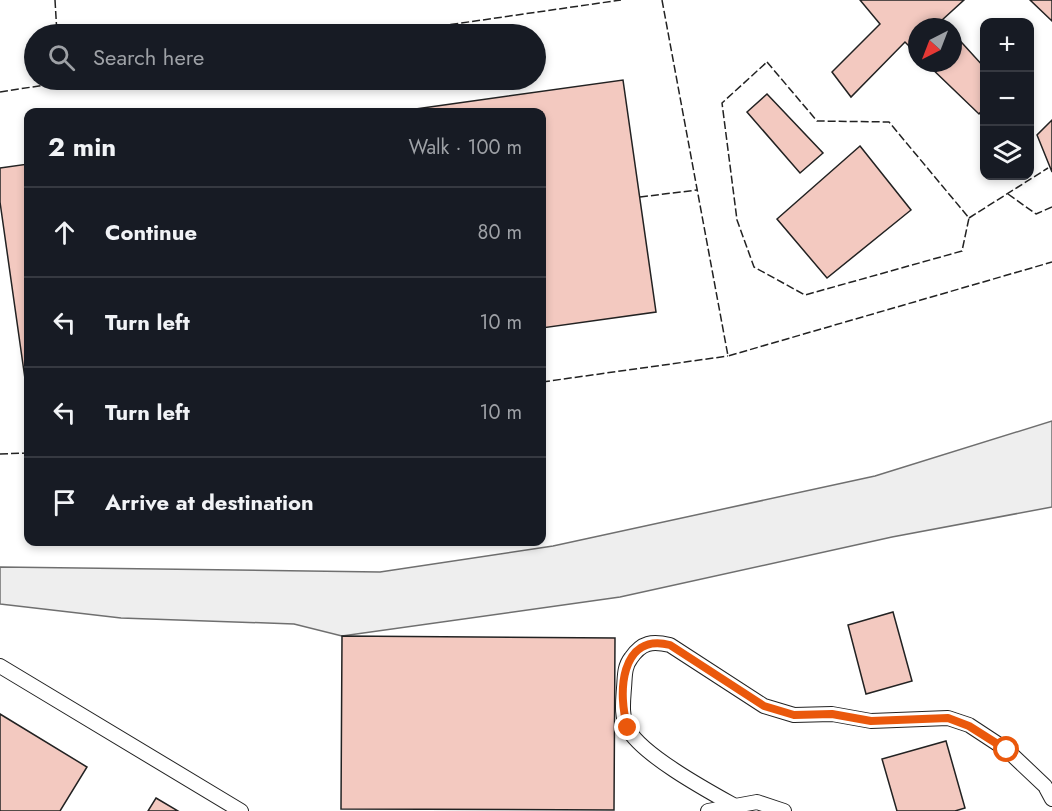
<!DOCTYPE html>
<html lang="en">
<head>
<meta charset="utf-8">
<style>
	body { margin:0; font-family:Jost,sans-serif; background:#20242c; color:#f1f3f6 }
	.controls { position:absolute; right:18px; top:18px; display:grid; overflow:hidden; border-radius:12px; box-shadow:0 3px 9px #0003 }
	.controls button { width:54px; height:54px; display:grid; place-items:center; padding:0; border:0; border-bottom:2px solid #363941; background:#171b24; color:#f1f3f6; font:30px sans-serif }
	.compass { position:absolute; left:908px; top:18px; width:54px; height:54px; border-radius:50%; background:#171b24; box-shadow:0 3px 9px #0003; rotate:222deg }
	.stop { position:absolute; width:18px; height:18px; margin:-14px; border:4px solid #ea580c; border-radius:50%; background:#fff }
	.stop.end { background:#ea580c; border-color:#fff; box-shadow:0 2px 6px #0008 }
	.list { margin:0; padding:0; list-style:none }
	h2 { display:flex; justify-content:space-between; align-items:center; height:78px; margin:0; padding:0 24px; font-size:26px }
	h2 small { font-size:20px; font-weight:400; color:#9ea1a6 }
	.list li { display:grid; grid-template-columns:39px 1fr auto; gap:18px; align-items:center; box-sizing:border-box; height:90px; padding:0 24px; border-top:2px solid #363941 }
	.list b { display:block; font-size:22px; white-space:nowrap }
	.list em { font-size:20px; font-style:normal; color:#9ea1a6 }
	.icon { flex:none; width:33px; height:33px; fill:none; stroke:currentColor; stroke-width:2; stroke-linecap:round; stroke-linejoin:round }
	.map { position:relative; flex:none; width:1052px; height:811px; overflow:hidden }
	.search { position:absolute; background:#171b24; box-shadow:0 3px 9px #0003; left:24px; top:24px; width:522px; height:66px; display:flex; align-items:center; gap:15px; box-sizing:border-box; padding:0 21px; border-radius:33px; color:#9ea1a6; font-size:22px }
	.panel { position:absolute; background:#171b24; box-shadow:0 3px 9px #0003; left:24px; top:108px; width:522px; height:438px; border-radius:12px }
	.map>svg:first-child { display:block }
	.green { fill:#eee; stroke:#6f6f6f; stroke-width:1.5 }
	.building { fill:#f3c9c0; stroke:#222; stroke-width:1.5 }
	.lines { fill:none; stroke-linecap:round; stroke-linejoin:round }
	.lane-casing { stroke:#222; stroke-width:16 }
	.lane { stroke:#fff; stroke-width:14 }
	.fence { stroke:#222; stroke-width:1.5; stroke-dasharray:8 3; stroke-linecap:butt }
	.route { stroke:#ea580c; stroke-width:8 }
</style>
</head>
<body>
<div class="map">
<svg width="1052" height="811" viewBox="0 0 1052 811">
	<rect width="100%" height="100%" fill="#fff"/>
	<path class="green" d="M1052 421V507L892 537 620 597 342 636 294 624 121 618 0 604V567L380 572 553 546 875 476Z"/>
	<g class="building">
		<path d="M860 0H964L941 21 947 27H917V54L905 42 851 97 832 72 880 24Z"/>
		<path d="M1030 0H1052V21Z"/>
		<path d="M953 33 984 67V108L979 114 926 63H953Z"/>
		<path d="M623 80 656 312 542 328V112H394Z"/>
		<path d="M767 94 823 153 800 173 747 112Z"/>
		<path d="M1052 120V172L1037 135Z"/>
		<path d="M860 146 911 210 827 278 777 219Z"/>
		<path d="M28 164V400L0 202V168Z"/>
		<path d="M893 612 912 681 866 694 848 625Z"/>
		<path d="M342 636 615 638 614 810 341 809Z"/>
		<path d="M0 714 87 767 60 811H0Z"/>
		<path d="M946 741 965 808 955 811H897L882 759Z"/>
		<path d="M156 798 178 811H148Z"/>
	</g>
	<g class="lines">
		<g class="lane-casing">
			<g id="lane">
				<path d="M0 666 241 811"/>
				<path d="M735 806C708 791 642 755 628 729 621 716 623 702 624 688 625 677 624 667 631 658 642 642 652 641 670 645L764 706 794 715 832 714 871 721 948 718 969 725 1007 750 1045 786 1052 799"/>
				<path d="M708 811 757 802 784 811"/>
			</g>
		</g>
		<use href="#lane" class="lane"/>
		<g class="fence">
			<path d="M55 0 57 34"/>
			<path d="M662 0 728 356 1052 262"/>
			<path d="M385 34 621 0"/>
			<path d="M767 62 817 121 889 122 969 218 962 251 805 295 754 267 737 220 722 103Z"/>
			<path d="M0 92 77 80"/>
			<path d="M1008 194 1036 214 1052 207"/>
			<path d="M640 197 697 190"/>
			<path d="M969 218 1048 168"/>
			<path d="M542 382 728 356"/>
			<path d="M0 454 28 453"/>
		</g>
	</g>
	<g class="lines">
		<path class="route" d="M628 728C617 695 620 632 670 645L764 706 794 715 832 714 871 721 948 718 969 726 1007 750"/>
	</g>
</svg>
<div class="controls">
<button>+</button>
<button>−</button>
<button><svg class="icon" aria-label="layers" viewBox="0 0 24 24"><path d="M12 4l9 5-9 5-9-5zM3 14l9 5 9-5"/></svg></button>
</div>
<svg class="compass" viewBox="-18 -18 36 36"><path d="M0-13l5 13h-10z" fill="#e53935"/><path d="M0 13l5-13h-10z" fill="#9ea1a6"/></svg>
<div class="stop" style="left:1007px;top:750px"></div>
<div class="stop end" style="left:628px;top:728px"></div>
<div class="search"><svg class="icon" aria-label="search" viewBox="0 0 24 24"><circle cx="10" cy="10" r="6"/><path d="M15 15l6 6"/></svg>Search here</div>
<section class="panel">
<h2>2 min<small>Walk · 100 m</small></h2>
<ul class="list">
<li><svg class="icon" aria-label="ahead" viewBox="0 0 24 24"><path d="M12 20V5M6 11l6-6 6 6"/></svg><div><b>Continue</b></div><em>80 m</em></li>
<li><svg class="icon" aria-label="left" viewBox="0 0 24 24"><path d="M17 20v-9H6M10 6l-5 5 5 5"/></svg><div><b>Turn left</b></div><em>10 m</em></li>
<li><svg class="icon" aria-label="left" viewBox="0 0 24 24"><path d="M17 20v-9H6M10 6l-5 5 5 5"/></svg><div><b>Turn left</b></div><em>10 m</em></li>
<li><svg class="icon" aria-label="arrive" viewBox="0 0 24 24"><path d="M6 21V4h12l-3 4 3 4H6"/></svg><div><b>Arrive at destination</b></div></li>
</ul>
</section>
</div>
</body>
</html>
